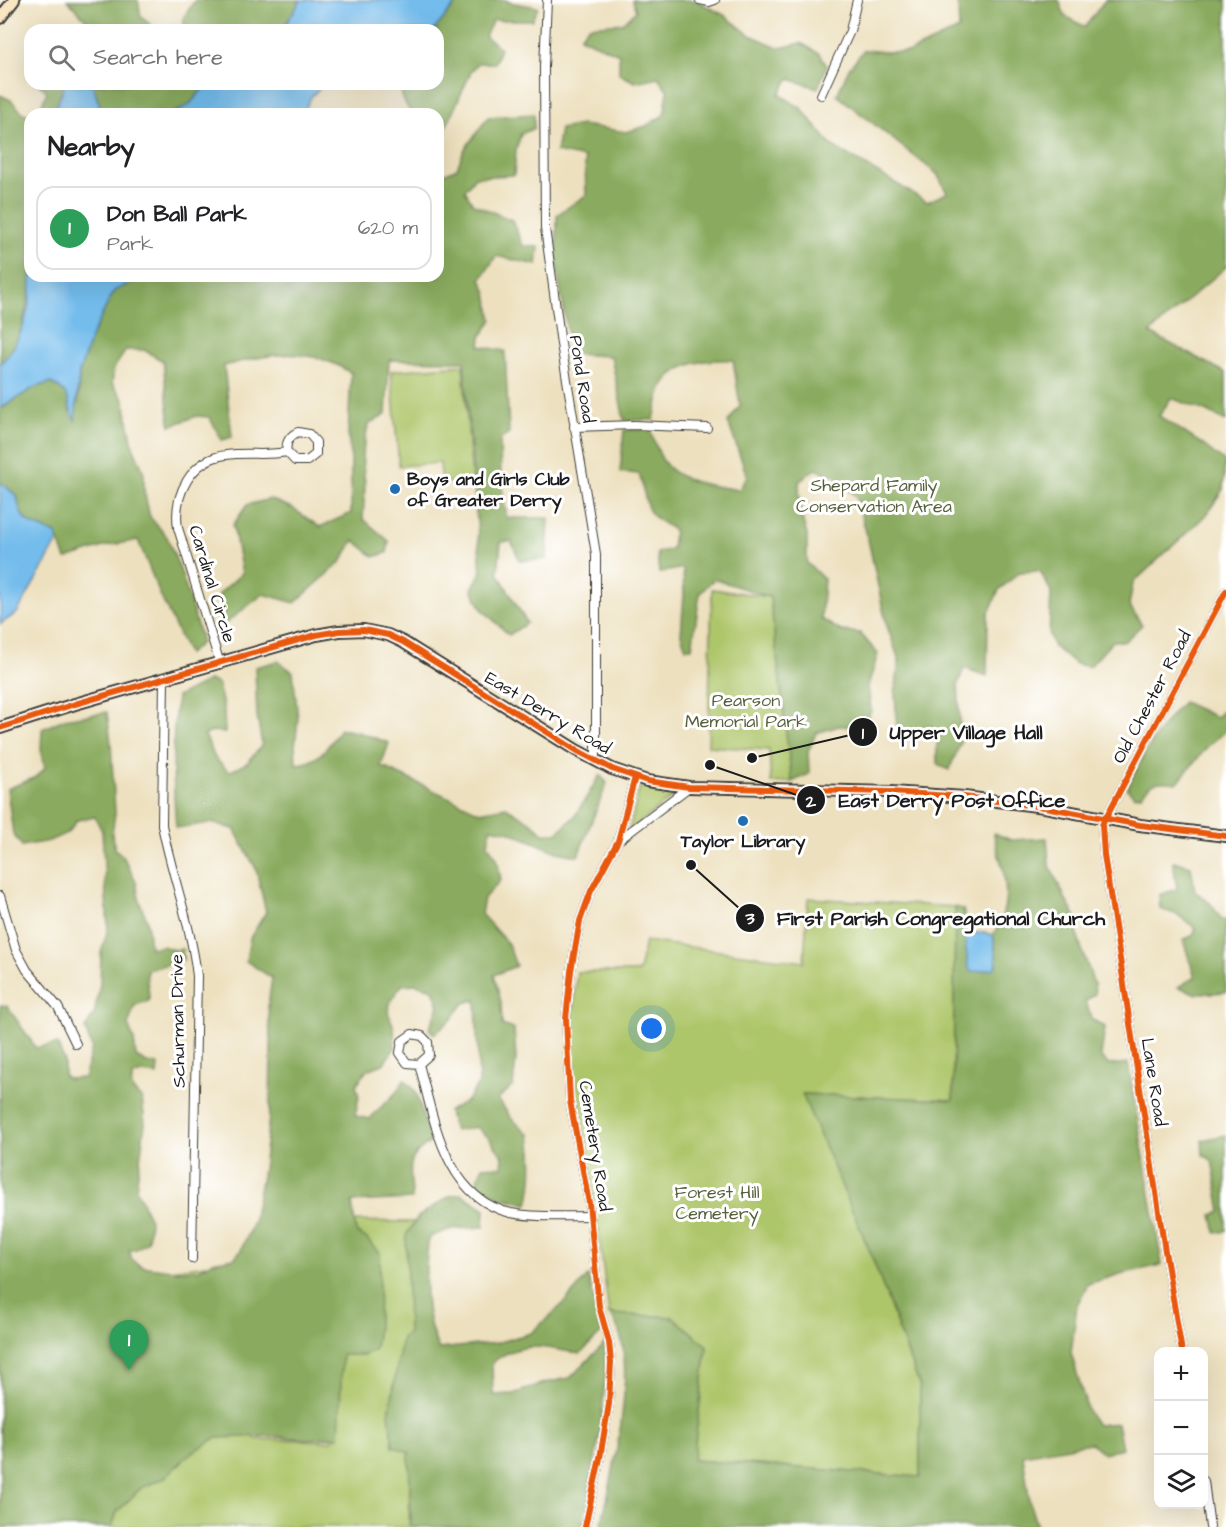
<!DOCTYPE html>
<html lang="en">
<head>
<meta charset="utf-8">
<style>
	body { margin:0; font-family:"Architects Daughter",sans-serif; background:#f6f6f6; color:#202124 }
	.controls { position:absolute; right:18px; bottom:18px; display:grid; overflow:hidden; border-radius:12px; box-shadow:0 6px 24px #0002 }
	.controls button { width:54px; height:54px; display:grid; place-items:center; padding:0; border:0; border-bottom:2px solid #e0e0e0; background:#fff; color:#202124; font:30px sans-serif }
	.you { position:absolute; left:652px; top:1029px; width:21px; height:21px; margin:-15px; border:4px solid #fff; border-radius:50%; background:#1a73e8; box-shadow:0 0 0 9px #1a73e833 }
	.badge { display:grid; place-items:center; width:39px; height:39px; border-radius:50%; background:#0b8043; color:#fff; font-size:20px; font-weight:700 }
	.pin { position:absolute; translate:-50% -50px; filter:drop-shadow(0 2px 3px #0008) }
	.pin::after { content:''; position:absolute; top:32px; width:21px; height:18px; background:inherit; clip-path:polygon(0 0,100% 0,50% 100%) }
	.list { margin:0; padding:0; list-style:none }
	h2 { display:flex; justify-content:space-between; align-items:center; height:78px; margin:0; padding:0 24px; font-size:26px }
	h2 small { font-size:20px; font-weight:400; color:#757577 }
	.list li { display:grid; grid-template-columns:39px 1fr auto; gap:18px; align-items:center; box-sizing:border-box; height:84px; margin:0 12px 12px; padding:0 12px; border:2px solid #e0e0e0; border-radius:18px }
	.list b { display:block; font-size:22px; white-space:nowrap }
	.list p { margin:0; font-size:20px; white-space:nowrap; color:#757577 }
	.list em { font-size:20px; font-style:normal; color:#757577 }
	.icon { flex:none; width:33px; height:33px; fill:none; stroke:currentColor; stroke-width:2; stroke-linecap:round; stroke-linejoin:round }
	.map { position:relative; flex:none; width:1226px; height:1527px; overflow:hidden }
	.search { position:absolute; background:#fff; box-shadow:0 6px 24px #0002; left:24px; top:24px; width:420px; height:66px; display:flex; align-items:center; gap:15px; box-sizing:border-box; padding:0 21px; border-radius:18px; color:#757577; font-size:22px }
	.panel { position:absolute; background:#fff; box-shadow:0 6px 24px #0002; left:24px; top:108px; width:420px; height:174px; border-radius:18px }
	.map>svg:first-child { display:block }
	.green { fill:#aec66b; stroke:#657144; stroke-width:1.5 }
	.forest { fill:#8aab5f; stroke:#53643e; stroke-width:1.5 }
	.water { fill:#73bcec; stroke:#486c84; stroke-width:1.5 }
	.lines { fill:none; stroke-linecap:round; stroke-linejoin:round }
	.street-casing { stroke:#3b3934; stroke-width:10 }
	.secondary-casing { stroke:#3b3934; stroke-width:14 }
	.street { stroke:#fff; stroke-width:8 }
	.secondary { stroke:#f9e7c3; stroke-width:10 }
	.cycleway-casing { stroke:#fff; stroke-width:10 }
	.cycleway { stroke:#e8590c; stroke-width:6 }
	.poi-dot { fill:#1f6fb2; stroke:#fff; stroke-width:2 }
	.labels { text-anchor:middle; dominant-baseline:central; stroke-width:6; stroke-linejoin:round; paint-order:stroke }
	.street-label { font-size:18px; fill:#1c1c1c; stroke:#fff }
	.poi-label { font-size:18px; font-weight:bold; fill:#1c1c1c; stroke:#fff; text-anchor:start }
	.park-label { font-size:18px; fill:#56603c; stroke:#fff }
	.leader { fill:none; stroke:#1c1c1c; stroke-width:2 }
	.callout-dot { fill:#1c1c1c; stroke:#fff; stroke-width:2 }
	.mark-label { font-size:18px; text-anchor:middle; font-weight:bold; fill:#fff }
	.callout-label { font-size:20px; text-anchor:middle; font-weight:bold; fill:#1c1c1c; stroke:#fff; stroke-width:6; stroke-linejoin:round; paint-order:stroke }
</style>
</head>
<body>
<div class="map">
<svg width="1226" height="1527" viewBox="0 0 1226 1527">
	<rect width="100%" height="100%" fill="#fff"/>
	<filter id="ink" filterUnits="userSpaceOnUse"><feTurbulence type="fractalNoise" baseFrequency=".0167" numOctaves="2"/><feDisplacementMap in="SourceGraphic" scale="12" xChannelSelector="R" yChannelSelector="G"/><feConvolveMatrix kernelMatrix="1 2 1 2 8 2 1 2 1" color-interpolation-filters="sRGB"/></filter>
	<filter id="wash" filterUnits="userSpaceOnUse"><feTurbulence type="fractalNoise" baseFrequency=".008" numOctaves="4" result="noise"/><feDisplacementMap in="SourceGraphic" scale="24" xChannelSelector="R" yChannelSelector="G"/><feGaussianBlur stdDeviation="1.35" result="paint"/><feColorMatrix in="noise" values="0 0 0 0 0 0 0 0 0 0 0 0 0 0 0 0 0 1.4 0 .05"/><feComposite in="paint" operator="in"/></filter>
	<g filter="url(#wash)">
		<rect width="100%" height="100%" fill="#ede0be"/>
		<g class="green">
			<path d="M463 365 472 481 442 483 440 463 399 466 391 371Z"/>
			<path d="M712 589 770 597 792 782 771 783 769 750 708 746Z"/>
			<path d="M640 786 679 792 629 831Z"/>
			<path d="M808 898 955 907 953 1100 803 1094 871 1254 920 1387V1477L692 1460 707 1346 673 1317 609 1314 596 1213 573 1076 572 1027 577 972H639L645 941 804 962Z"/>
			<path d="M341 1221 415 1222 409 1527H0L163 1271 262 1257 255 1439 332 1441Z"/>
		</g>
		<g class="forest">
			<path d="M67 0H138L141 17 152 26 153 30H93L92 26Z"/>
			<path d="M195 0H301L282 30H183L184 17Z"/>
			<path d="M459 0H507L508 2 538 7 532 20H493L485 36 500 48 495 63H478L471 72 442 136 438 156V114H412C406 105 398 95 403 84H438V30H434Z"/>
			<path d="M632 0H695L724 15 750 35 780 48 801 43 820 54 827 66 818 88 789 79 779 94 801 108 831 145 927 202 947 193 937 174 837 95 849 68 864 50 888 52H910L959 29 958 6 955 0H1059L1065 16 1085 27 1105 0H1226V267L1150 333 1226 373V421L1208 412 1171 398 1159 416 1202 444 1225 462 1223 489 1208 513 1133 583 1129 605 1142 625 1125 641H1113L1089 667 1076 664 1054 647 1049 635 1051 592 1040 571 1020 572 999 590 988 615 987 676 964 668 958 684 961 742 949 770 937 764V739L930 726 897 732 895 693 899 660 886 623 868 539 856 497 834 475 815 469 799 482 800 511 807 535V563L824 579 821 619 841 631 860 633 878 654 868 686 871 710 868 718 855 727 839 726 816 733 808 752 809 774 792 782 770 597 714 579 700 593 692 648H686L681 635 684 594 683 568 659 573 657 553 672 549 674 530C665 524 652 518 648 508 644 497 643 485 639 474L620 472 624 430 650 429C653 437 656 447 660 455 673 484 712 485 739 490L747 476 728 422 740 406 733 360C708 359 674 362 662 388 658 398 656 410 654 420H624L611 356 571 354 556 263 557 215 586 195 585 158 556 152 560 129 582 125 626 132 646 126 664 115 668 91 658 77 635 82 619 74V54L580 37 589 26 622 23 636 11Z"/>
			<path d="M38 84H65L53 114H38L47 91Z"/>
			<path d="M92 84H207L190 104 173 114H103Z"/>
			<path d="M0 95 11 100 24 114H31V287L22 328 12 353 0 364Z"/>
			<path d="M534 114V128L521 134 516 150 514 175 475 177 465 190 473 204 512 220 523 246 539 247 537 265 496 256 481 279 487 293 492 320 481 337 480 346 505 351 509 433 500 440 501 481 507 518H549L547 559 520 561 511 541 501 542 498 573 527 623 509 635 482 609 472 589 481 572 464 361 389 360 386 414 368 425 362 455 365 484 363 519 389 541 387 553 374 557 354 540 341 562 295 603 263 594 221 627 219 594 242 573 233 525 247 505 270 499 292 508 320 527 351 513V460L348 435 351 373C308 345 270 354 224 366L232 437 222 440 209 417 197 416 170 426 163 361 144 350H126L114 368 112 383 124 400 133 446 144 473V491L150 517 167 537 182 575 202 642 188 654 161 597 138 540 106 546 66 559 56 534C30 523 21 526 17 496L0 482V409L35 387 51 383 68 395 70 412 78 404 79 373 91 337 114 291 144 276H438V167L444 174 457 168 464 150 488 117Z"/>
			<path d="M278 661 293 672 298 719 295 746 296 764C318 764 329 746 340 729L358 732 389 743 381 766 480 812 506 807 529 821 544 833H557L575 816 600 775 607 783 578 856 557 852 508 831 490 828 488 845 497 858 501 880 484 898 481 914 508 944 516 966 494 975 501 1002 502 1025 514 1029 516 1059 513 1086 498 1099 511 1118 530 1135C534 1159 534 1180 528 1204L499 1197 475 1185 483 1166 502 1167 503 1157 489 1138 476 1127 455 1131 448 1111 467 1101 479 1083 476 1000 464 1003 452 1019 434 1034 429 1029 439 1006 433 989 416 984 402 985 391 1000 388 1012 394 1028 395 1048 383 1064 367 1070 356 1085 359 1097 355 1116 370 1119C381 1104 397 1097 404 1079L416 1092 431 1142C402 1160 412 1169 412 1199L352 1202 356 1232 366 1238 380 1254 378 1326 375 1349 364 1355H342L339 1437 306 1439 265 1436 216 1438 191 1453 164 1478 141 1488 117 1512 112 1527H0V1005L7 1006 36 1048 57 1044 64 1060V1076L69 1079 84 1078 92 1048 85 1028 94 1015 100 984 101 953 108 928 102 831 95 817 77 820 69 832 49 841 22 846 13 834 7 789 36 777 45 768 41 751 42 729 64 719 107 712 111 743 115 813 112 834 115 849 123 856 136 882 140 903 147 920 150 948 163 946 174 950 183 949V960L147 970C145 981 150 990 149 1001L135 1005 128 1025 134 1040 136 1057 147 1063 158 1065 157 1075 142 1073 133 1076C129 1088 133 1092 142 1098L145 1124 136 1188 150 1220 148 1241 135 1250H129L132 1260 141 1266 178 1271 199 1270 212 1262 234 1258 241 1250 253 1222 263 1170 270 1108 271 1049 268 1006 272 978 246 961 250 938 266 912 256 869 234 829 212 823 176 828C173 784 171 741 177 697L210 680 218 684 224 710 225 733 214 731 205 735 215 758 229 772 247 763 262 745 257 716 255 667Z"/>
			<path d="M1183 702 1216 717 1226 708V731L1208 746 1177 783C1161 780 1150 781 1142 795L1134 796 1127 789C1144 754 1156 730 1183 702Z"/>
			<path d="M994 833 1011 840 1047 838 1049 864 1067 902 1076 917 1078 938 1094 984 1095 994 1085 1002 1093 1020 1105 1027 1101 1057 1109 1065 1128 1063 1162 1265 1120 1274 1088 1284 1077 1305 1071 1353 1088 1412 1097 1425 1117 1423 1122 1448 1104 1454 1091 1443 1023 1455 1030 1505 1037 1527H601C611 1480 644 1350 609 1314L673 1317 707 1346 693 1460 920 1477V1387L871 1254 802 1094 953 1100 955 907 963 909 969 934 965 938 997 964 993 935C1005 918 1008 896 1004 875 1002 861 995 848 994 833Z"/>
			<path d="M1173 861 1191 866 1195 891 1211 904 1222 920 1226 919V992L1197 994 1178 987 1195 977 1183 940 1194 935 1195 928 1178 915 1160 909 1159 895 1177 889Z"/>
			<path d="M1226 1135V1231L1216 1233 1212 1215 1221 1211 1212 1160 1203 1155 1202 1140Z"/>
			<path d="M461 1194 485 1209 484 1227 451 1229 429 1237C424 1273 422 1316 439 1349L496 1343 531 1333 562 1305 588 1276 602 1332 580 1354C546 1347 521 1339 492 1363L493 1395 513 1394 544 1383 570 1378 605 1343V1377L601 1428 582 1527H411L409 1452 393 1446 389 1414 402 1338 408 1333 406 1235 419 1216 450 1196Z"/>
		</g>
		<g class="water">
			<path d="M301 0H459L434 30H282Z"/>
			<path d="M65 84H92L103 114H53Z"/>
			<path d="M207 84H324L311 97 303 114H173L190 104Z"/>
			<path d="M31 276H144L114 291 91 337 79 373 75 421C65 402 74 395 51 383L35 387 0 409V364C22 343 32 306 31 276Z"/>
			<path d="M0 482 17 496C21 526 30 523 56 534L58 541 17 613 0 624Z"/>
			<path d="M984 932 993 935 997 964 994 969 971 972 968 966 965 938 969 934Z"/>
		</g>
	</g>
	<g filter="url(#ink)">
		<g class="lines">
			<g class="street-casing">
				<g id="street">
					<path d="M547 0 544 67 545 228 561 344 596 554V761"/>
					<path d="M700 0 709 2 715 0"/>
					<path d="M821 95 850 31 857 0"/>
					<path d="M574 427 634 425 707 428"/>
					<path d="M220 664 178 528C173 495 191 459 226 455 247 452 267 456 287 452 285 443 289 436 298 432L309 434 316 442V454L307 461H295L287 452"/>
					<path d="M164 679 162 825C172 876 191 924 197 976L192 1259"/>
					<path d="M619 840 689 787"/>
					<path d="M0 896 16 950 27 970 58 1007 76 1044"/>
					<path d="M419 1064 407 1063 400 1053 402 1041 412 1034 422 1036 428 1042 429 1055 419 1064C434 1119 445 1198 511 1213 537 1218 565 1216 590 1216"/>
					<path d="M1182 1352 1165 1251 1104 855 1102 825 1226 591"/>
					<path d="M1204 1481 1210 1527"/>
					<path d="M585 1527 600 1458 609 1404 611 1362 609 1342 599 1306 589 1203 570 1101 566 1019 571 971 580 921 591 891 618 841 635 777"/>
				</g>
			</g>
			<g class="secondary-casing">
				<g id="secondary">
					<path d="M0 18 14 0"/>
					<path d="M0 728 75 704 316 635 339 631 364 630 388 635 403 642 576 750 612 769 647 781 689 787 891 792 964 797 1045 807 1140 825 1226 836"/>
				</g>
			</g>
			<use href="#street" class="street"/>
			<use href="#secondary" class="secondary"/>
			<g class="cycleway-casing">
				<g id="cycleway">
					<path d="M0 728 75 704 316 635 339 631 364 630 388 635 403 642 576 750 612 769 647 781 689 787 891 792 964 797 1045 807 1140 825 1226 836"/>
					<path d="M1182 1352 1165 1251 1104 855 1102 825 1226 591"/>
					<path d="M585 1527 600 1458 609 1404 611 1362 609 1342 599 1306 589 1203 570 1101 566 1019 571 971 580 921 591 891 618 841 635 777"/>
				</g>
			</g>
			<use href="#cycleway" class="cycleway"/>
		</g>
	</g>
	<g class="poi-dot">
		<circle cx="395" cy="489" r="6"/>
		<circle cx="743" cy="821" r="6"/>
	</g>
	<g class="labels">
		<g class="street-label">
			<text transform="translate(582 379) rotate(81)">Pond Road</text>
			<text transform="translate(212 584) rotate(73)">Cardinal Circle</text>
			<text transform="translate(1152 697) rotate(-62)">Old Chester Road</text>
			<text transform="translate(548 713) rotate(31)">East Derry Road</text>
			<text transform="translate(178 1021) rotate(-91)">Schurman Drive</text>
			<text transform="translate(1154 1082) rotate(81)">Lane Road</text>
			<text transform="translate(595 1146) rotate(81)">Cemetery Road</text>
		</g>
		<g class="poi-label">
			<text x="407" y="479">Boys and Girls Club<tspan x="407" dy="21">of Greater Derry</tspan></text>
			<text x="743" y="841" text-anchor="middle">Taylor Library</text>
		</g>
		<g class="park-label">
			<text x="874" y="485">Shepard Family<tspan x="874" dy="21">Conservation Area</tspan></text>
			<text x="746" y="700">Pearson<tspan x="746" dy="21">Memorial Park</tspan></text>
			<text x="717" y="1192">Forest Hill<tspan x="717" dy="21">Cemetery</tspan></text>
		</g>
	</g>
	<path class="leader" d="M752 758L863 732M710 765L811 800M691 865L750 918"/>
	<g class="callout-dot">
		<circle cx="752" cy="758" r="6"/>
		<circle cx="710" cy="765" r="6"/>
		<circle cx="691" cy="865" r="6"/>
		<circle cx="863" cy="732" r="15"/>
		<circle cx="811" cy="800" r="15"/>
		<circle cx="750" cy="918" r="15"/>
	</g>
	<g class="mark-label">
		<text x="863" y="739">1</text>
		<text x="811" y="807">2</text>
		<text x="750" y="924">3</text>
	</g>
	<g class="callout-label">
		<text x="966" y="739">Upper Village Hall</text>
		<text x="952" y="807">East Derry Post Office</text>
		<text x="941" y="925">First Parish Congregational Church</text>
	</g>
</svg>
<div class="controls">
<button>+</button>
<button>−</button>
<button><svg class="icon" aria-label="layers" viewBox="0 0 24 24"><path d="M12 4l9 5-9 5-9-5zM3 14l9 5 9-5"/></svg></button>
</div>
<div class="you"></div>
<div class="pin badge" style="left:129px;top:1370px;background:#2e9e5b">1</div>
<div class="search"><svg class="icon" aria-label="search" viewBox="0 0 24 24"><circle cx="10" cy="10" r="6"/><path d="M15 15l6 6"/></svg>Search here</div>
<section class="panel">
<h2>Nearby<small></small></h2>
<ul class="list">
<li><span class="badge" style="background:#2e9e5b">1</span><div><b>Don Ball Park</b><p>Park</p></div><em>620 m</em></li>
</ul>
</section>
</div>
</body>
</html>
